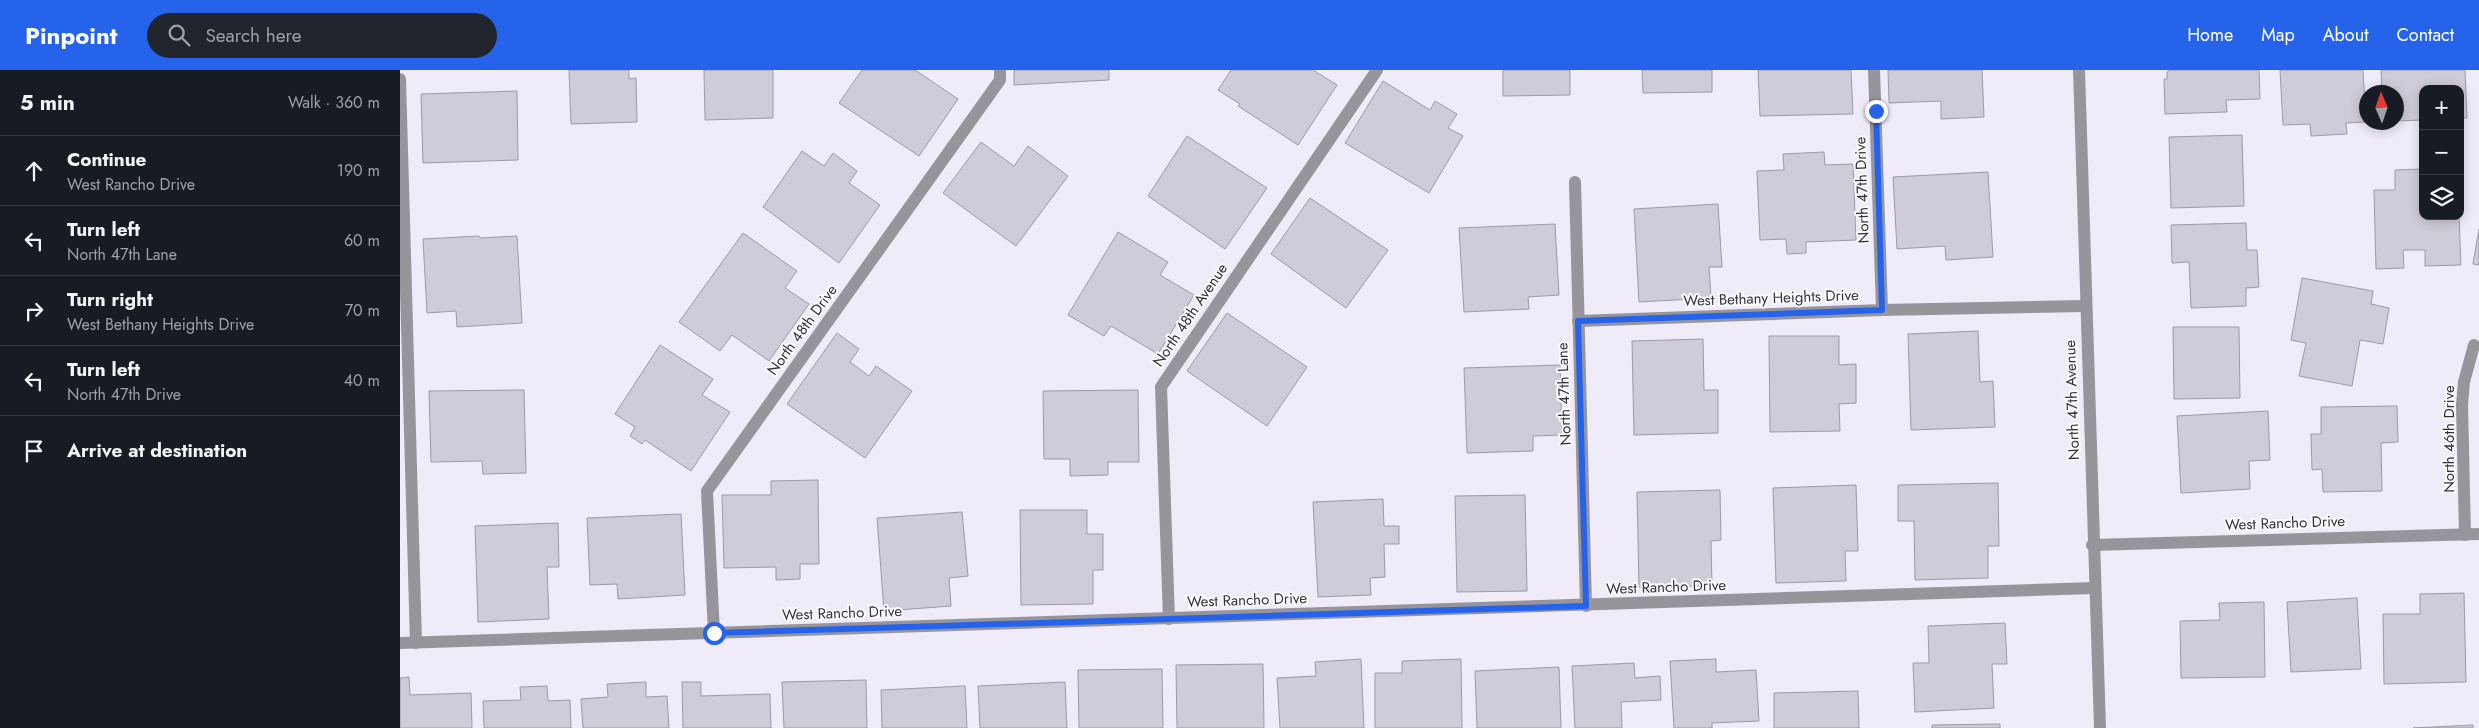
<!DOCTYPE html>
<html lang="en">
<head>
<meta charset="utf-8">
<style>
	body { margin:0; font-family:Jost,sans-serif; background:#20242c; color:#f1f3f6 }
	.controls { position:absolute; right:15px; top:15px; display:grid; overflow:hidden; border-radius:10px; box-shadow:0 2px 12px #0003 }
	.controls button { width:45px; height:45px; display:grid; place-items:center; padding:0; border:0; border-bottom:1px solid #363941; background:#171b24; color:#f1f3f6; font:25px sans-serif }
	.compass { position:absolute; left:1959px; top:15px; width:45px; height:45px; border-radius:50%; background:#171b24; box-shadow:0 2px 12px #0003; rotate:358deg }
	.stop { position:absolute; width:15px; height:15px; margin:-11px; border:4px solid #2563eb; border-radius:50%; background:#fff }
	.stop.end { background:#2563eb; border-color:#fff; box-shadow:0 1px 5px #0008 }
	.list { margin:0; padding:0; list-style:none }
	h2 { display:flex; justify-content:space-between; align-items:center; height:65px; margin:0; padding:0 20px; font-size:21px }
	h2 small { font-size:16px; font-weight:400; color:#9ea1a6 }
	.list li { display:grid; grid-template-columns:32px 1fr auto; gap:15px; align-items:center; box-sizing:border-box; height:70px; padding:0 20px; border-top:1px solid #363941 }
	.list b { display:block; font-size:19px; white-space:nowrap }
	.list p { margin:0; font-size:16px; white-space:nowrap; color:#9ea1a6 }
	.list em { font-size:16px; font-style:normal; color:#9ea1a6 }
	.icon { flex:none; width:28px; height:28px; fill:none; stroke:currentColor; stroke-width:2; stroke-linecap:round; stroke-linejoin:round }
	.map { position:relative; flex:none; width:2079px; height:658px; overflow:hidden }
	header { display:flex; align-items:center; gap:30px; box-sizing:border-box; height:70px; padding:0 25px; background:#2563eb; color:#fff }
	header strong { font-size:24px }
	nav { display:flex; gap:28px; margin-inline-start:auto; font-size:18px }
	.search { width:350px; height:45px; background:#20242c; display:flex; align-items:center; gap:12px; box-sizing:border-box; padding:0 18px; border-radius:28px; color:#9ea1a6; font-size:19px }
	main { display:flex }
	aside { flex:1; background:#171b24 }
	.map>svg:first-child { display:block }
	.building { fill:#cfcbd8; stroke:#9d9aa6 }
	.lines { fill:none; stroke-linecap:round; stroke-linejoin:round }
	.minor { stroke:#97959b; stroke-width:12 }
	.route { stroke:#2563eb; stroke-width:6 }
	.labels { text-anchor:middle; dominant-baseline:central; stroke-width:4; stroke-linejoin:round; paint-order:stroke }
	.street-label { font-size:15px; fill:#333237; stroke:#fbfafd }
</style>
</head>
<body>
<header>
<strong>Pinpoint</strong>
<div class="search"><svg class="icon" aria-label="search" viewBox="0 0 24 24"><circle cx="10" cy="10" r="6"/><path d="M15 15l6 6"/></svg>Search here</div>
<nav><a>Home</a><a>Map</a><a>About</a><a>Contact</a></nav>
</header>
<main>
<aside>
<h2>5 min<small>Walk · 360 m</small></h2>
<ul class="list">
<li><svg class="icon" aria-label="ahead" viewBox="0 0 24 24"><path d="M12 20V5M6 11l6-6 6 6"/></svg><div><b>Continue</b><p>West Rancho Drive</p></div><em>190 m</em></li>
<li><svg class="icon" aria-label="left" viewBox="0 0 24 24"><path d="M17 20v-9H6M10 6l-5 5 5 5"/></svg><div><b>Turn left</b><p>North 47th Lane</p></div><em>60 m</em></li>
<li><svg class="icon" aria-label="right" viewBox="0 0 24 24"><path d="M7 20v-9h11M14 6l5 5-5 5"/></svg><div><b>Turn right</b><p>West Bethany Heights Drive</p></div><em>70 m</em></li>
<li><svg class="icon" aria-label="left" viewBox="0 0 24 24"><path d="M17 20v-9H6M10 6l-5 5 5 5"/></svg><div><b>Turn left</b><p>North 47th Drive</p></div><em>40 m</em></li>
<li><svg class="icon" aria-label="arrive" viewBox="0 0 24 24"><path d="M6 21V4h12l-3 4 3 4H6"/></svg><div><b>Arrive at destination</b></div></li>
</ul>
</aside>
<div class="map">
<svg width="2079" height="658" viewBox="0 0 2079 658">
	<rect width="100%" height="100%" fill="#efebf9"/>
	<g class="building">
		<path d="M169 0H229V9L236 8 237 52 171 54Z"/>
		<path d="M304 0H373V48L305 50Z"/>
		<path d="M462 0H515L558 29 519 86 439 33Z"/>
		<path d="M614 0H709V10L614 15Z"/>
		<path d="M831 0H913L937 15 898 75 838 36 840 34 818 20Z"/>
		<path d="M1103 0H1170V25L1103 26Z"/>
		<path d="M1242 0H1312V22L1243 23Z"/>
		<path d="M1358 0H1451L1453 44 1360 46Z"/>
		<path d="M1488 0H1582L1584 47 1541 49V31L1489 33Z"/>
		<path d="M1770 0H1859L1860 29 1826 30 1827 42 1765 44 1764 9H1767V2Z"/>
		<path d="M1880 0H1963L1966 52 1946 53 1947 64 1911 66 1910 54 1883 55Z"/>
		<path d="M1981 0H2065L2067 48H2060V19H2023V50L1996 51V22H1982Z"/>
		<path d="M983 11 1030 40 1035 31 1057 44 1048 58 1063 66 1029 123 945 73Z"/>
		<path d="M117 21 118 90 23 93 21 24Z"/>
		<path d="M1842 65 1844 136 1771 138 1769 67Z"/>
		<path d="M787 66 867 118 825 179 748 126Z"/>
		<path d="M581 72 614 96 628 76 668 106 616 176 543 123Z"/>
		<path d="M402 81 424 96 433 83 457 101 449 113 480 135 439 193 363 137Z"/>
		<path d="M1424 82 1425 95 1453 94 1456 170 1406 172V183L1387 184 1386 169 1360 170 1357 101 1384 100 1383 84Z"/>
		<path d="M2023 99V146H2059L2061 195 2025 196V180H2003L2004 198 1976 199 1974 120H1995V100Z"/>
		<path d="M1588 102 1593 187 1546 190 1545 176 1497 179 1493 107Z"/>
		<path d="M910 128 988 180 946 238 871 184Z"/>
		<path d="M1318 134 1322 197H1309L1311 228 1239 232 1234 139Z"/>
		<path d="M1846 153 1847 180H1857L1859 217 1846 218V236L1791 238 1789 192 1772 193 1771 155Z"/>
		<path d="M1155 154 1159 225 1128 227 1129 239 1064 242 1059 158Z"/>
		<path d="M2079 159V195L2073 194Z"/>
		<path d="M718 162 768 192 760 205 794 225 758 284 711 256 704 266 668 245Z"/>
		<path d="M343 163 397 201 385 218 409 234 369 291 332 265 320 281 279 252Z"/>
		<path d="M79 166 80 168 117 166 122 253 57 257 56 241 27 243 23 169Z"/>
		<path d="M1902 208 1973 221 1971 234 1989 238 1983 274 1960 270 1952 316 1899 306 1906 273 1891 270Z"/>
		<path d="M827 243 907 297 867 356 787 301Z"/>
		<path d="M1773 257H1839L1840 328 1774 329Z"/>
		<path d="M1578 261 1580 312 1593 311 1595 357 1511 360 1508 264Z"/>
		<path d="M437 263 459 279 450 292 469 306 476 296 512 321 465 388 387 334Z"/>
		<path d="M1369 266H1439V295L1456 294V333L1439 334 1440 361 1370 362Z"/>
		<path d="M1303 269 1304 320H1318V363L1234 365 1232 271Z"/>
		<path d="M260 275 313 309 302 325 330 342 291 401 245 370 242 374 230 366 235 357 215 344Z"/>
		<path d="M1160 295 1162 365 1133 366V381L1067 383 1064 298Z"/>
		<path d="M124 320 126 403 83 404 82 391 31 392 29 321Z"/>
		<path d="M738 320 739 392H708V405L670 406V389H644L643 321Z"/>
		<path d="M1997 336 1998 372 1981 373 1982 421 1923 422 1922 399 1912 400 1911 364H1921V337Z"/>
		<path d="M1868 341 1870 390 1849 391 1850 419 1781 423 1777 346Z"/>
		<path d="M418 410 419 494H400V509L376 510V497L324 498 322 425H371V411Z"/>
		<path d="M1598 413 1599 476H1588V508L1515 510 1514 451H1498V415Z"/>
		<path d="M1456 415 1458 481H1445L1446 511 1376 513 1373 418Z"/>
		<path d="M1320 420 1321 470 1311 471 1312 516 1239 517 1237 422Z"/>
		<path d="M1125 425 1127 521 1057 522 1055 426Z"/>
		<path d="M983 429 984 456H999V474H984L985 507 970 508 971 525 918 527 913 432Z"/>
		<path d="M620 440H687V464H703V500H693V534L621 535Z"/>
		<path d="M562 442 568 506 549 508 551 536 484 541 477 448Z"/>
		<path d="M281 444 285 525 218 529 217 514 190 515 187 448Z"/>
		<path d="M158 453 159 497H147L149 549 78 552 75 456Z"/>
		<path d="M2064 523 2066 612 1984 614 1983 544H2020V524Z"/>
		<path d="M1957 528 1961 599 1891 602 1887 532Z"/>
		<path d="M1864 532 1865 607 1781 608 1780 551 1820 550 1819 533Z"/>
		<path d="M1605 553 1607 594H1592L1594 638 1515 642 1513 593H1529L1528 556Z"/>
		<path d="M961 589 964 658H880L877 608 916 606 915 592Z"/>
		<path d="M1061 589 1062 658H975V603H1002V591Z"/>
		<path d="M1316 589V602L1356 600 1359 651 1312 653V658H1274L1270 591Z"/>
		<path d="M1234 593 1235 608 1260 606 1261 630 1221 632 1222 658H1175L1172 596Z"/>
		<path d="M863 594 864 658H777L776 595Z"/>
		<path d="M1159 597 1161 658H1077L1075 601Z"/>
		<path d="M762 599 763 658H679L678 600Z"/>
		<path d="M9 607 10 625 71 623 72 658H0V608Z"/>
		<path d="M466 610 467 658H384L382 612Z"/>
		<path d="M246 612V627L267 626 269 658H183L181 629 208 627 207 614Z"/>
		<path d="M282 612H301V626L370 624 371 658H283Z"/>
		<path d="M665 612 667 658H580L578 616Z"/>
		<path d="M147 616 148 631 170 630 171 658H84L83 631 121 630 120 617Z"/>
		<path d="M565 616 567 658H482L481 620Z"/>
		<path d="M1458 621 1459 658H1374V623Z"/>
		<path d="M1600 654V658H1532V655Z"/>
		<path d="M2073 655V658H2013Z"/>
	</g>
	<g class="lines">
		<g class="minor">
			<path d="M1474 0 1482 240"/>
			<path d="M1679 0 1700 658"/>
			<path d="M0 9 16 573"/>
			<path d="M1175 112 1186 536"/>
			<path d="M1178 251 1482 240 1685 236"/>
			<path d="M2065 465 2062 335 2064 312 2074 275"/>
			<path d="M1692 475 2079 464"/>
			<path d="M769 549 761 317 977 0"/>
			<path d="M314 563 307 421 600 10V0"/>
			<path d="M0 573 1694 518"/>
		</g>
	</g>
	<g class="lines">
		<path class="route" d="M314 563 1186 536 1178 251 1482 240 1476 41"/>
	</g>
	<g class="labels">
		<g class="street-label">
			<text transform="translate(1462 120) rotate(-92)">North 47th Drive</text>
			<text transform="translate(1371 228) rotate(-2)">West Bethany Heights Drive</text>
			<text transform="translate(790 245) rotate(-56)">North 48th Avenue</text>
			<text transform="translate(402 260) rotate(-54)">North 48th Drive</text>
			<text transform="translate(1164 324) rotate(-92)">North 47th Lane</text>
			<text transform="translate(1672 330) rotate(-92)">North 47th Avenue</text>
			<text transform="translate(2049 369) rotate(-90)">North 46th Drive</text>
			<text transform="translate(1885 453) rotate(-2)">West Rancho Drive</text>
			<text transform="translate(1266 517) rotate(-2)">West Rancho Drive</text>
			<text transform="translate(847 530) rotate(-2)">West Rancho Drive</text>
			<text transform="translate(442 543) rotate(-2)">West Rancho Drive</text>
		</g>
	</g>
</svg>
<div class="controls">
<button>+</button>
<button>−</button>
<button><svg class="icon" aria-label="layers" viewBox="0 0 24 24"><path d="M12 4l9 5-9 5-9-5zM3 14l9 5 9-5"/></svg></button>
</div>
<svg class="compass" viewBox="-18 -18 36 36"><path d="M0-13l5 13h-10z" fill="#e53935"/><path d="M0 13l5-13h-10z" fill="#9ea1a6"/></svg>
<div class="stop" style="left:314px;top:563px"></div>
<div class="stop end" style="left:1476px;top:41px"></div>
</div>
</main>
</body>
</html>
